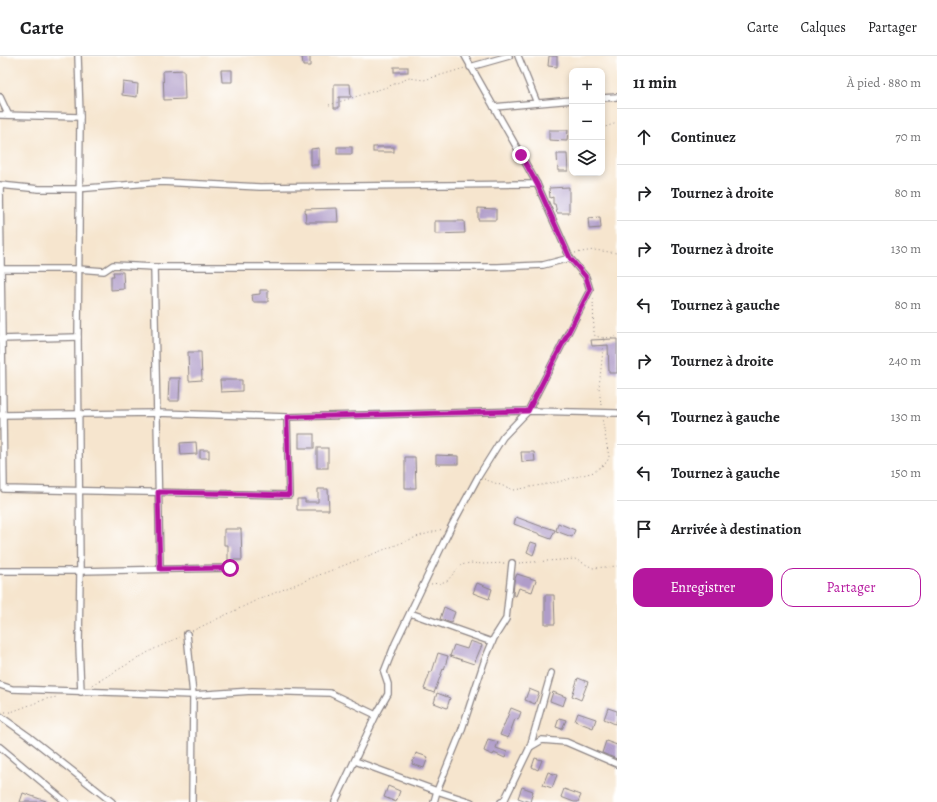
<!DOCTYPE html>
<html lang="fr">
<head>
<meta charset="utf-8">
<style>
	body { margin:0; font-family:Alegreya,serif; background:#f2f2f2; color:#202124 }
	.controls { position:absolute; right:12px; top:12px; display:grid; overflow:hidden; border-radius:8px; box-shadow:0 2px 6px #0003 }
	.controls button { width:36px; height:36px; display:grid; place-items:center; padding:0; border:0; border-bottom:1px solid #e0e0e0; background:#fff; color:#202124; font:20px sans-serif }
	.stop { position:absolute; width:12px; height:12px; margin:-9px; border:3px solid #b5179e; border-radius:50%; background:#fff }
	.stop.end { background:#b5179e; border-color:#fff; box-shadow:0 1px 4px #0008 }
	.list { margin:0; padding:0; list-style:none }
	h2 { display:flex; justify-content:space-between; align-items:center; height:52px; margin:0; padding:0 16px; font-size:17px }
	h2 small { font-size:13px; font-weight:400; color:#757577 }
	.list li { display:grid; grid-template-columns:26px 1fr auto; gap:12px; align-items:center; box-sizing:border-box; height:56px; padding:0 16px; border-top:1px solid #e0e0e0 }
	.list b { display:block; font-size:15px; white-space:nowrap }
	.list em { font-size:13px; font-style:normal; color:#757577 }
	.actions { display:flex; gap:8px; padding:12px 16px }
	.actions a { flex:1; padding:9px 0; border:1px solid #b5179e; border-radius:12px; text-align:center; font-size:14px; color:#b5179e }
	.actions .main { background:#b5179e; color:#fff }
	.icon { flex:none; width:22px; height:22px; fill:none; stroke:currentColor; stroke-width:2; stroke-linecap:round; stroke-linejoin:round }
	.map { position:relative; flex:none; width:617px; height:746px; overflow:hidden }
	header { display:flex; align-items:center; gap:24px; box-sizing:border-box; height:56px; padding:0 20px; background:#fff; border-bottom:1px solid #e0e0e0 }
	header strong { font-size:19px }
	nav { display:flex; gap:22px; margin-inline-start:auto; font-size:14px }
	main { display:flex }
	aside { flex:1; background:#fff }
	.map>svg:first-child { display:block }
	.building { fill:#b09dc9 }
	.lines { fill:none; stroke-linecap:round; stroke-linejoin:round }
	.minor-casing { stroke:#8c8484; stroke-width:8 }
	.path { stroke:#8c8484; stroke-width:1; stroke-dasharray:1 3; stroke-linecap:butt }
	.minor { stroke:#fff; stroke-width:5.5 }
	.route { stroke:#b5179e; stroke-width:5 }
</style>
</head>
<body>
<header>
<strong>Carte</strong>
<nav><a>Carte</a><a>Calques</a><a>Partager</a></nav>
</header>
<main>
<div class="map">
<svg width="617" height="746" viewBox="0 0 617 746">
	<rect width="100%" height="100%" fill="#fff"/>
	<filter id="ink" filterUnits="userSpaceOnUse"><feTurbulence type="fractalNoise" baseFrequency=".025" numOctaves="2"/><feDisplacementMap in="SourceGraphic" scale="8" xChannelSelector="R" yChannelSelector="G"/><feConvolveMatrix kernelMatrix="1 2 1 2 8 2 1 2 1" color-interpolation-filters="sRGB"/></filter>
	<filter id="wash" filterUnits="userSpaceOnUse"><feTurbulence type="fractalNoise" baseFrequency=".012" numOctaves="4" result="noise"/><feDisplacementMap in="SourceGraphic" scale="16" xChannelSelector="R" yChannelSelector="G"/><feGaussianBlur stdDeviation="0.9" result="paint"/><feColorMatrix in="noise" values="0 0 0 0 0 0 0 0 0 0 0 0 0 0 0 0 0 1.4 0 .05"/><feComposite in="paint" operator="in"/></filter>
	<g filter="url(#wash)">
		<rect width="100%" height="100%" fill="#f6e5ce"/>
		<g id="blocks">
			<g class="building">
				<path d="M302 0H310V10H303Z"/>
				<path d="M549 0H557V11L548 10Z"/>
				<rect x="394" y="11" width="14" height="5"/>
				<path d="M184 14 185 43 164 44 163 15Z"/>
				<path d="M221 14H232V26H222Z"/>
				<path d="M123 26 138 28 137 41 122 39Z"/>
				<path d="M334 28H350L351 41H339V52H334Z"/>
				<path d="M549 74H568L567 85 549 84Z"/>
				<rect x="337" y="91" width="15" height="7"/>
				<rect x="373" y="91" width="21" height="5"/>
				<path d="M319 92V109H311V93Z"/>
				<path d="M557 98H567L568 115H558Z"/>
				<path d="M569 131V157H557L555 148H553V141L550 142 549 132Z"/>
				<path d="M337 152 338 166H306L305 153Z"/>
				<path d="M478 152 496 153V164H478Z"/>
				<path d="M600 161 601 172 589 173 588 162Z"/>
				<path d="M435 165H464L465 177 435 178Z"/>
				<path d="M113 216H123L124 233 111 234V220H114Z"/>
				<path d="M260 234H268V246H253L252 239 260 238Z"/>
				<path d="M613 283H617V317H609L608 289 592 290 591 284Z"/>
				<path d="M188 296H201L202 324 189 325Z"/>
				<path d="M169 322H180L179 345H168Z"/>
				<path d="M220 324H242V335L221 336Z"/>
				<rect x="299" y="378" width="15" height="14"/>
				<path d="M196 386 197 398 181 399 180 387Z"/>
				<rect x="317" y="392" width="11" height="20"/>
				<rect x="200" y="394" width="9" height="8"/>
				<path d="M521 396H534L535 405 522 406Z"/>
				<path d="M436 399 458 400V408H436Z"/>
				<path d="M405 401H415L416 432H405Z"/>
				<path d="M318 433H328L329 454H297V443H305V446H318Z"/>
				<path d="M516 461 543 471V470L555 474 551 483 540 479V478L514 468Z"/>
				<path d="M558 467 575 474 572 481 556 475Z"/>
				<path d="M224 473H241L242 504H228V489H224Z"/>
				<path d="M531 486 537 488 533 499 527 496Z"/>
				<path d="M517 518 536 524 532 536 519 532 516 540 513 539 514 525Z"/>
				<path d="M477 527 492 533 489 543 473 537Z"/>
				<path d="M545 539H554L555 568H545Z"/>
				<path d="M444 551 455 556 451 567 440 563Z"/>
				<path d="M470 585 482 589 474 608 450 600 454 589 467 593Z"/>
				<path d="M438 597 448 600 444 614 443 613 434 637 424 633 430 616H432Z"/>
				<path d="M578 622 588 626 581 644 572 640Z"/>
				<path d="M529 633 539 637 535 648 525 644Z"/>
				<path d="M553 636 566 641 563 650 550 645Z"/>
				<path d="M437 637 450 642 447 652 434 647Z"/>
				<path d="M511 652 521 656 518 664 515 663 508 682 500 679Z"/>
				<path d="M608 652 617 655V664L615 668 604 663Z"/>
				<path d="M578 657 596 663 593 672 575 665Z"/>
				<path d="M559 662 566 664 562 673 556 671Z"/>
				<path d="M488 683 498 686 496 692 507 696 505 702 494 697 493 699 484 695Z"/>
				<path d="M606 685 617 689V703L602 697Z"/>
				<path d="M416 697 428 701 424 712 412 708Z"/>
				<path d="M535 702 542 704 538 714 532 711Z"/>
				<path d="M548 716 557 719 552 732 543 729Z"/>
				<path d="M388 730 400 735 396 746 384 741Z"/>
				<path d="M522 731 533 735 530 746 518 742Z"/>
				<path d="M564 733 581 739 578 746H574L561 741Z"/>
				<path d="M23 737 46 745V746H20Z"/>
			</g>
		</g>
	</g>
	<g filter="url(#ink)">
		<use href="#blocks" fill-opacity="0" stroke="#8c8484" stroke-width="1"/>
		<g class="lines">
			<g class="minor-casing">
				<g id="minor">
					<path d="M78 0 80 61 78 281 80 515 79 590 81 636"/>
					<path d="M518 0 537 47"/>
					<path d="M470 11 509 0"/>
					<path d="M0 41 8 58"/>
					<path d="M602 42 617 41"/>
					<path d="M494 51 572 44"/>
					<path d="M0 59 80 61"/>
					<path d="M0 129 39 133H76L161 126 260 131 537 128"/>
					<path d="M0 130 4 433 289 439 287 361"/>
					<path d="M154 211 160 513"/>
					<path d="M0 213H78L104 215 113 209 154 211H497L543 209 570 202"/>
					<path d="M0 283 78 281"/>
					<path d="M0 359 157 357 287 361 528 355 617 357"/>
					<path d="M0 515H80L230 512"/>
					<path d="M410 557 492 586"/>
					<path d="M187 578 193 639 192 746"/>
					<path d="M0 629 12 633 193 639 252 635 330 637 376 659"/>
					<path d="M0 660 28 680 112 746"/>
					<path d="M0 691 66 746"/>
					<path d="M530 691 542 684 566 686 617 708"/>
					<path d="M355 705 437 735 471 746"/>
					<path d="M335 746 376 659 388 638V628L384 616 395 588 451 471 478 421 503 381 528 355 590 234 586 221 570 202 537 128 521 99 465 0"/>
					<path d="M434 746 437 735 461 676 484 606 494 582 506 563 512 507"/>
					<path d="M501 746 504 745 530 691 551 617"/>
				</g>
			</g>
			<g class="path">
				<path d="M329 49 387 31 409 22 424 24 465 12"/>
				<path d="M602 72 617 67"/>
				<path d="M575 197 594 194 617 197"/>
				<path d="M593 243 594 277 595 280 603 282 604 285 599 331 601 349"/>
				<path d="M603 282 617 281"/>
				<path d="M484 423 514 434 558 426 594 416 607 406 609 401 602 362"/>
				<path d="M519 507 575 503 593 512 617 510"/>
				<path d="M431 528 440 527 447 525 461 509 470 507 484 508 506 507"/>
				<path d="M192 575 255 545 309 523 419 480 443 473"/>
				<path d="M92 629 152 594 180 581"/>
				<path d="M5 656H11L46 643 57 641"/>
			</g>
			<use href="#minor" class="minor"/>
		</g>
	</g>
	<g class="lines" filter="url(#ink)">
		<path class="route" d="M230 512 160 513 158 436 289 439 287 361 528 355 590 234 586 221 570 202 537 128 521 99"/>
	</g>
</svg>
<div class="controls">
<button>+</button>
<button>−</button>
<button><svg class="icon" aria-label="layers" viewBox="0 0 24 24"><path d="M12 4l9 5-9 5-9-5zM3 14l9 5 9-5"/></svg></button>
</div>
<div class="stop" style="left:230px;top:512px"></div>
<div class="stop end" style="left:521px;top:99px"></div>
</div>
<aside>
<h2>11 min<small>À pied · 880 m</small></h2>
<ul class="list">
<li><svg class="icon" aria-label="ahead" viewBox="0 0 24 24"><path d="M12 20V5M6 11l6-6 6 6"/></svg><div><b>Continuez</b></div><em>70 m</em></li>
<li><svg class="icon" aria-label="right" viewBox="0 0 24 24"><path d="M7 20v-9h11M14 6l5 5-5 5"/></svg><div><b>Tournez à droite</b></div><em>80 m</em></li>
<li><svg class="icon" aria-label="right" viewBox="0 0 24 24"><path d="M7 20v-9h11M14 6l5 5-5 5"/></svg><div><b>Tournez à droite</b></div><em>130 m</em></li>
<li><svg class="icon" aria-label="left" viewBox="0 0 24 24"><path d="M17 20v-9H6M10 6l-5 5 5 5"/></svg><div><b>Tournez à gauche</b></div><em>80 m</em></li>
<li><svg class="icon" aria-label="right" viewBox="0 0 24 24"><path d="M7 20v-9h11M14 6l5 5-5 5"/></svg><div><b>Tournez à droite</b></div><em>240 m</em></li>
<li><svg class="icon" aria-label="left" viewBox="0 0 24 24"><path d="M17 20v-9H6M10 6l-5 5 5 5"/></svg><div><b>Tournez à gauche</b></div><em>130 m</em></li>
<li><svg class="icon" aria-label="left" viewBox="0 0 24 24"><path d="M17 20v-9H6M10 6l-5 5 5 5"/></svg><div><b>Tournez à gauche</b></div><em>150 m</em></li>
<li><svg class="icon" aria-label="arrive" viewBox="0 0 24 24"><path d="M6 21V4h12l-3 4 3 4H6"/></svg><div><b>Arrivée à destination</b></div></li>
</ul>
<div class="actions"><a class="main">Enregistrer</a><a>Partager</a></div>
</aside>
</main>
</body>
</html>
